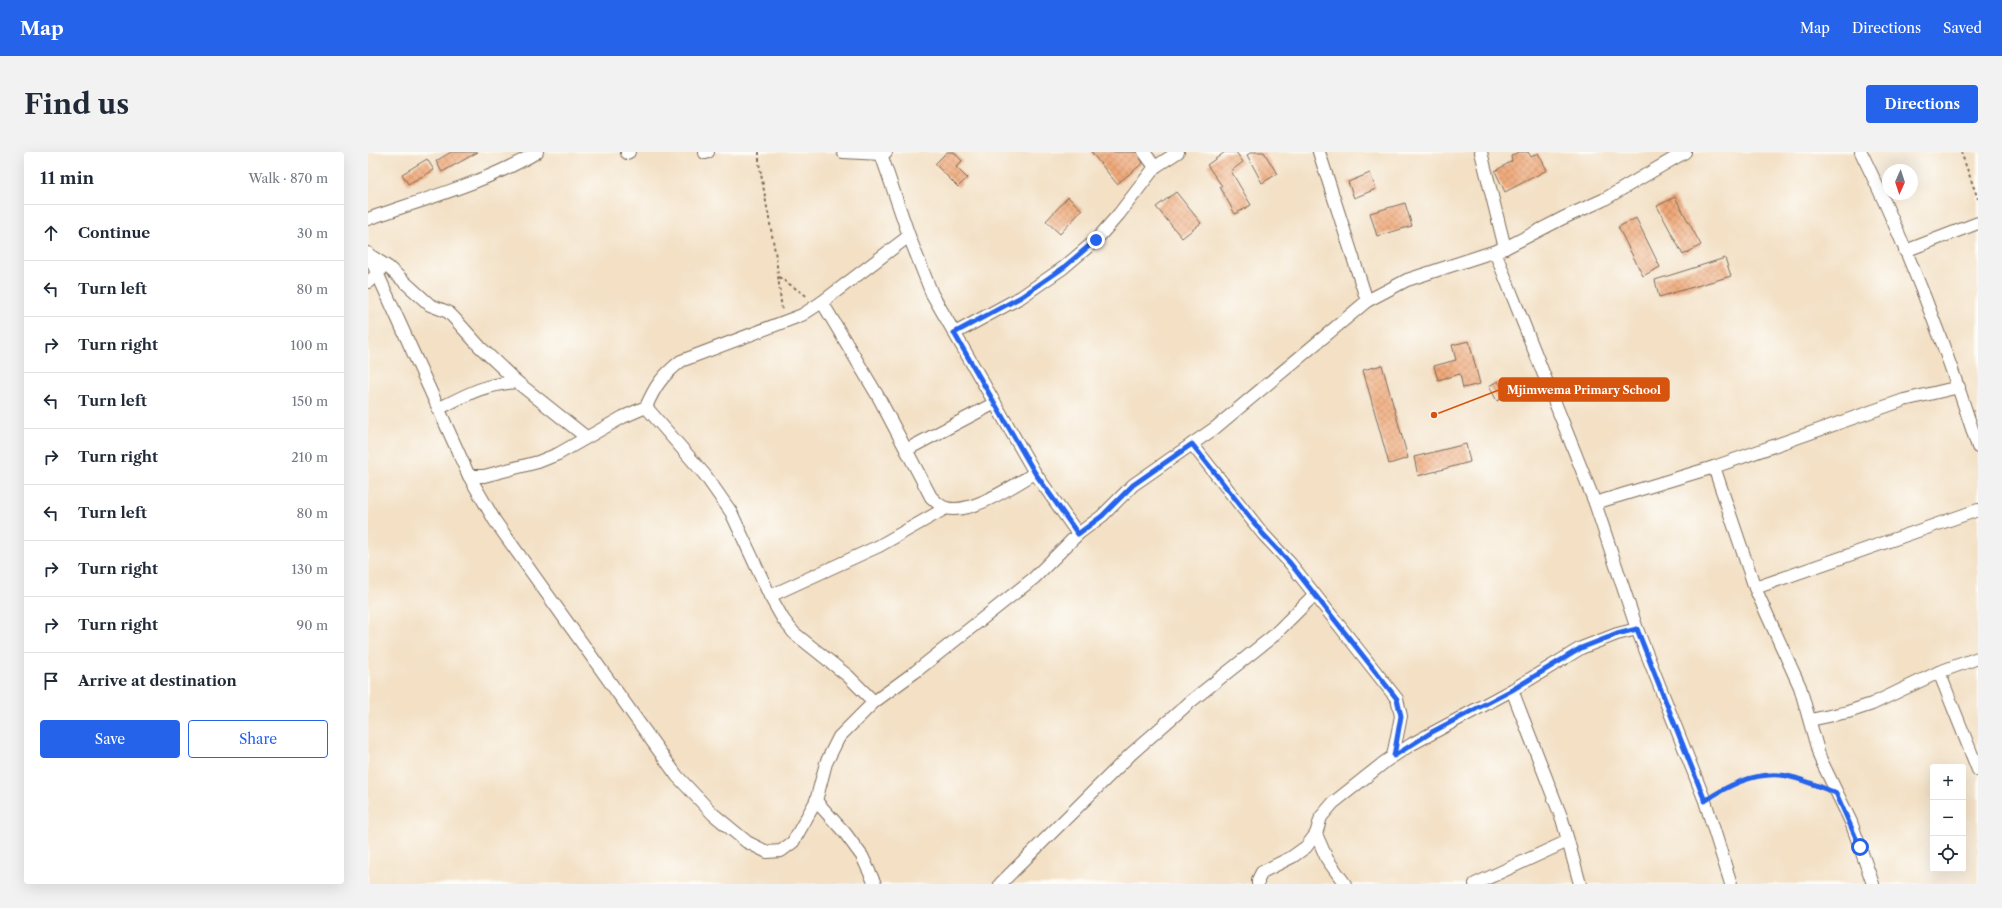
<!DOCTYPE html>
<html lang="en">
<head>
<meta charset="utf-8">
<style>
	body { margin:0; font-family:"Libre Caslon Text",serif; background:#f2f2f3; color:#1f2937 }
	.controls { position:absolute; right:12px; bottom:12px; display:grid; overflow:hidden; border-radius:4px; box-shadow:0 4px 16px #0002 }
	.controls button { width:36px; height:36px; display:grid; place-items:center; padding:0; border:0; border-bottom:1px solid #e0e1e3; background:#fff; color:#1f2937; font:20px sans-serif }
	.compass { position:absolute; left:1514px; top:12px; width:36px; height:36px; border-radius:50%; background:#fff; box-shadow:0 4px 16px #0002; rotate:183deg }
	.stop { position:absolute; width:12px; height:12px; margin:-9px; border:3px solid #2563eb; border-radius:50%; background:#fff }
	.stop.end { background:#2563eb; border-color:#fff; box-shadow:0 1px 4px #0008 }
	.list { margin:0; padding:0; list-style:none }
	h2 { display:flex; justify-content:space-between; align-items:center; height:52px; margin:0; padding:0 16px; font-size:17px }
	h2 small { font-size:13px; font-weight:400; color:#747a83 }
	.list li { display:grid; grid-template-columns:26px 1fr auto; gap:12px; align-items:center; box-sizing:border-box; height:56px; padding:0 16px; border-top:1px solid #e0e1e3 }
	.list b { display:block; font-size:15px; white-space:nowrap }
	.list em { font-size:13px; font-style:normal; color:#747a83 }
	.actions { display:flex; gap:8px; padding:12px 16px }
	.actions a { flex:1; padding:9px 0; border:1px solid #2563eb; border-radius:4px; text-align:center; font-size:14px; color:#2563eb }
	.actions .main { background:#2563eb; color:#fff }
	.icon { flex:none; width:22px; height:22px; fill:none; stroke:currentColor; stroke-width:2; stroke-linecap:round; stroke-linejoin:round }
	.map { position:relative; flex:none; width:1610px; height:732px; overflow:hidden; border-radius:4px }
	header { display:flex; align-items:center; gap:24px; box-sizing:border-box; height:56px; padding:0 20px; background:#2563eb; color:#fff }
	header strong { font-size:19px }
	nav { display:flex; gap:22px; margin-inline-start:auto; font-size:14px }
	.intro { display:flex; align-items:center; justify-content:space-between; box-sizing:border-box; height:96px; padding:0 24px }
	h1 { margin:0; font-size:28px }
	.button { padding:10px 18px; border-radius:4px; background:#2563eb; color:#fff; font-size:14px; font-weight:700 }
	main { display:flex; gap:24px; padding:0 24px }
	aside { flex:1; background:#fff; border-radius:4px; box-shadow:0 4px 16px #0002 }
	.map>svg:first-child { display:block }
	.building { fill:url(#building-cross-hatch) }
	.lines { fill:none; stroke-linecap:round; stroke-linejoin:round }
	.minor-casing { stroke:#7b6a58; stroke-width:14 }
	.path { stroke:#7b6a58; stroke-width:2; stroke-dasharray:3 3; stroke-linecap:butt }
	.minor { stroke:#fff; stroke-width:12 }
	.route { stroke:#2563eb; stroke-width:5 }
	.leader { fill:none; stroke:#d7540e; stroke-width:1.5 }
	.callout-dot { fill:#d7540e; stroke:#fdfcf7; stroke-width:1.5 }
	.callout { fill:#d7540e; stroke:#d7540e; stroke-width:1.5 }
	.callout-label { font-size:11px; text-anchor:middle; font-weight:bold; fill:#fff }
</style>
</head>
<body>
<header>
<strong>Map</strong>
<nav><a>Map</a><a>Directions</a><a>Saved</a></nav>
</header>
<div class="intro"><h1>Find us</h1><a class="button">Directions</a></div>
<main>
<aside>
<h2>11 min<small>Walk · 870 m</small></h2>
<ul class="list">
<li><svg class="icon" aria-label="ahead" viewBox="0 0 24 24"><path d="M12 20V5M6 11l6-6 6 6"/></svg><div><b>Continue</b></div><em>30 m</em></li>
<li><svg class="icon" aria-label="left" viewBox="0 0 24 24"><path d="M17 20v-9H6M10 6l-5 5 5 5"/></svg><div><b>Turn left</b></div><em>80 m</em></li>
<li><svg class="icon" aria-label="right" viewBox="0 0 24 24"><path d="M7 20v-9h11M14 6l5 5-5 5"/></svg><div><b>Turn right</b></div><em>100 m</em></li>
<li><svg class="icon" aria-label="left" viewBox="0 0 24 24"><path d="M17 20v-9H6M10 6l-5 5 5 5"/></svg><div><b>Turn left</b></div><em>150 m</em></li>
<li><svg class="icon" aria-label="right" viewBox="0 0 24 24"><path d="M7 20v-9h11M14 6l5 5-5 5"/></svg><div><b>Turn right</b></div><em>210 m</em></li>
<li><svg class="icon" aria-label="left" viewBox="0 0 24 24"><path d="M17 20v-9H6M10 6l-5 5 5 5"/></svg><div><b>Turn left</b></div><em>80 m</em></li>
<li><svg class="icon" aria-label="right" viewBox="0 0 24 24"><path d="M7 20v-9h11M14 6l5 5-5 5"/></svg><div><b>Turn right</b></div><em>130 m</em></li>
<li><svg class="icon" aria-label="right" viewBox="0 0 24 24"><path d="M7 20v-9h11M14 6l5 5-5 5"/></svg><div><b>Turn right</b></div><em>90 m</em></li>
<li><svg class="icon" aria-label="arrive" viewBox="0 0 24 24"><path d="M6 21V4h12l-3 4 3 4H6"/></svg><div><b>Arrive at destination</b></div></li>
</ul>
<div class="actions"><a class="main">Save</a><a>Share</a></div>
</aside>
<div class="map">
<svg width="1610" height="732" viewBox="0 0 1610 732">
	<defs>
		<pattern id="building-cross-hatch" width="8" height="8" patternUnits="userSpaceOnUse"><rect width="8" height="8" fill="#f0a878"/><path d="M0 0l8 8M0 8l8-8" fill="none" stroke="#c48962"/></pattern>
	</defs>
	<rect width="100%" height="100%" fill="#fdfcf7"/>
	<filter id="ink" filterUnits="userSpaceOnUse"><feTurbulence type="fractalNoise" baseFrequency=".025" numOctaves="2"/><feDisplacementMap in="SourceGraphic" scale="8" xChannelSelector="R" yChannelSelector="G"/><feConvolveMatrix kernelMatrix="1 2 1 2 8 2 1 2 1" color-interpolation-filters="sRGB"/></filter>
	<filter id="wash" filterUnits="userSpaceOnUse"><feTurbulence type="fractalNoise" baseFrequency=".012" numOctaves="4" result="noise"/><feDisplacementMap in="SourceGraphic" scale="16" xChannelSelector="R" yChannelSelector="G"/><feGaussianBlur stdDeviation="0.9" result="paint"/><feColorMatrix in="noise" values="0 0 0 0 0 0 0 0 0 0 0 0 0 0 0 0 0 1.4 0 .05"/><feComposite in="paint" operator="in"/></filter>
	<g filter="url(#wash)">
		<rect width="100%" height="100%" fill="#f3e0c5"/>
		<g id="blocks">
			<g class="building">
				<path d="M83 0H110L74 20 68 9Z"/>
				<path d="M579 0H586L594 9 588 15 599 26 590 35 567 12Z"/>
				<path d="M723 0H769L775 11 749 32Z"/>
				<path d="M857 0H868L875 10 863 19 883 53 867 62 852 35 854 34 839 13Z"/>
				<path d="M884 0H896L909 22 894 31 879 3Z"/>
				<path d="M1150 0H1160L1163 5 1170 1 1179 18 1137 40 1127 19 1144 9 1143 4Z"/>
				<path d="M59 7 66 18 40 32 34 22Z"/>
				<path d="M1002 21 1008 37 986 46 980 30Z"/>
				<path d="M808 40 833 71 814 86 788 55Z"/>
				<path d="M700 45 714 58 692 82 678 69Z"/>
				<path d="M1307 45 1333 93 1315 103 1289 54Z"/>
				<path d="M1037 51 1044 74 1009 84 1002 61Z"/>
				<path d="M1268 66 1292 115 1275 124 1250 75Z"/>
				<path d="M1357 106 1363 124 1291 145 1287 128Z"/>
				<path d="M1101 189 1112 232 1095 236 1092 222 1070 228 1066 214 1088 208 1084 193Z"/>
				<path d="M1014 213 1040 306 1021 312 995 218Z"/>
				<path d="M1130 229 1138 244 1129 249 1121 234Z"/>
				<path d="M1098 292 1102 310 1050 324 1046 305Z"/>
			</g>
		</g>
	</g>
	<g filter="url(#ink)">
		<use href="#blocks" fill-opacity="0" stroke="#7b6a58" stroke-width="1"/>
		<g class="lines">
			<g class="minor-casing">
				<g id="minor">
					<path d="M475 0 513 2 518 0"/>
					<path d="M776 0 787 15"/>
					<path d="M951 0 999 149"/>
					<path d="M1113 0 1137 96"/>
					<path d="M1493 0C1539 94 1578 195 1610 295"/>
					<path d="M259 1 261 0"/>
					<path d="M337 1 340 0"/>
					<path d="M513 2 541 84 564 142 667 321 710 382"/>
					<path d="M0 67C53 48 122 29 169 0"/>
					<path d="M1537 99 1610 71"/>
					<path d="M1127 100 1227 351 1269 477 1337 649 1363 732"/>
					<path d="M0 101 101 324 127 369 309 624 345 662 379 690 399 700 413 699 425 690 448 649 458 611 471 585 506 550 547 520 666 426 710 382 734 364 765 333 847 276 999 149 1039 128 1137 96 1195 66 1235 48 1317 0"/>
					<path d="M3 104 20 115 62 153 80 160 86 166 112 195 149 230 218 285"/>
					<path d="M0 130 11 121"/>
					<path d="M454 150 511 246 563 345C567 349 573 355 578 356 603 363 646 333 667 321"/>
					<path d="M587 181 653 145 695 116 728 88 751 62 787 15 810 0"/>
					<path d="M278 255 337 323 363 360 402 444 415 467 426 481 480 524 506 550"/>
					<path d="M70 257C98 243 116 232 149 230"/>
					<path d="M824 292 895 382 922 411 1029 547 1033 564 1025 604"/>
					<path d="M538 298 627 251"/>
					<path d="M1346 315 1387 436 1432 535 1452 606 1483 670 1505 732"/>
					<path d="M101 324H116L170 310 190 302 255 265 278 255C287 234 294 224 313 209L434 163 454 150 541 84"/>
					<path d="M1227 351 1346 315 1536 248 1591 235"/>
					<path d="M1387 436 1610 358"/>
					<path d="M402 444 511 394 578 356"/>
					<path d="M1571 520 1610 618"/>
					<path d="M1144 538 1194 667 1212 732"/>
					<path d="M1442 568 1480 560 1504 552 1571 520 1610 506"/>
					<path d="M448 649 477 681 494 704 507 732"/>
					<path d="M632 732 763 602 822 550 904 485 946 443"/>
					<path d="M890 732V728L894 720 924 705 938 695 948 682"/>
					<path d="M977 732 959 707 948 682 953 665 965 651 1018 609 1044 592 1144 538 1213 496 1249 482 1269 477"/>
					<path d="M1107 732 1200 689"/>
				</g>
			</g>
			<g class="path">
				<path d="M391 0V11L408 105 414 159"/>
				<path d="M1593 0 1610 47"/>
				<path d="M411 125 440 145"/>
				<path d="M1347 643C1368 627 1399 619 1426 625 1435 627 1443 632 1452 635"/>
			</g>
			<use href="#minor" class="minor"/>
		</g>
	</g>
	<g class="lines" filter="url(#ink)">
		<path class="route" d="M728 88 695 116 653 145 586 181 667 321 710 382 734 364 765 333 824 292 895 382 922 411 1029 547 1033 564 1026 604 1064 580 1144 538 1213 496 1249 482 1269 477 1337 649C1363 631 1395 616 1427 626 1441 630 1455 636 1468 641L1492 695"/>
	</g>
	<path class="leader" d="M1066 263L1131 238"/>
	<circle class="callout-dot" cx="1066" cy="263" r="4"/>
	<rect class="callout" x="1131" y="226" width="170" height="23" rx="4"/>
	<g class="callout-label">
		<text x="1216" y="242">Mjimwema Primary School</text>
	</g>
</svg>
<div class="controls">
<button>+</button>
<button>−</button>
<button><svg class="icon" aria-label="locate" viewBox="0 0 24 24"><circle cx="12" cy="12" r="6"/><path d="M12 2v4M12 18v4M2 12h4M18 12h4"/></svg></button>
</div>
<svg class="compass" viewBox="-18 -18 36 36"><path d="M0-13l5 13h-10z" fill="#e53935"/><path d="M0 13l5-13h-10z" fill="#747a83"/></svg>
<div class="stop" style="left:1492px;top:695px"></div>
<div class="stop end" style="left:728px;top:88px"></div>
</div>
</main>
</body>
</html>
